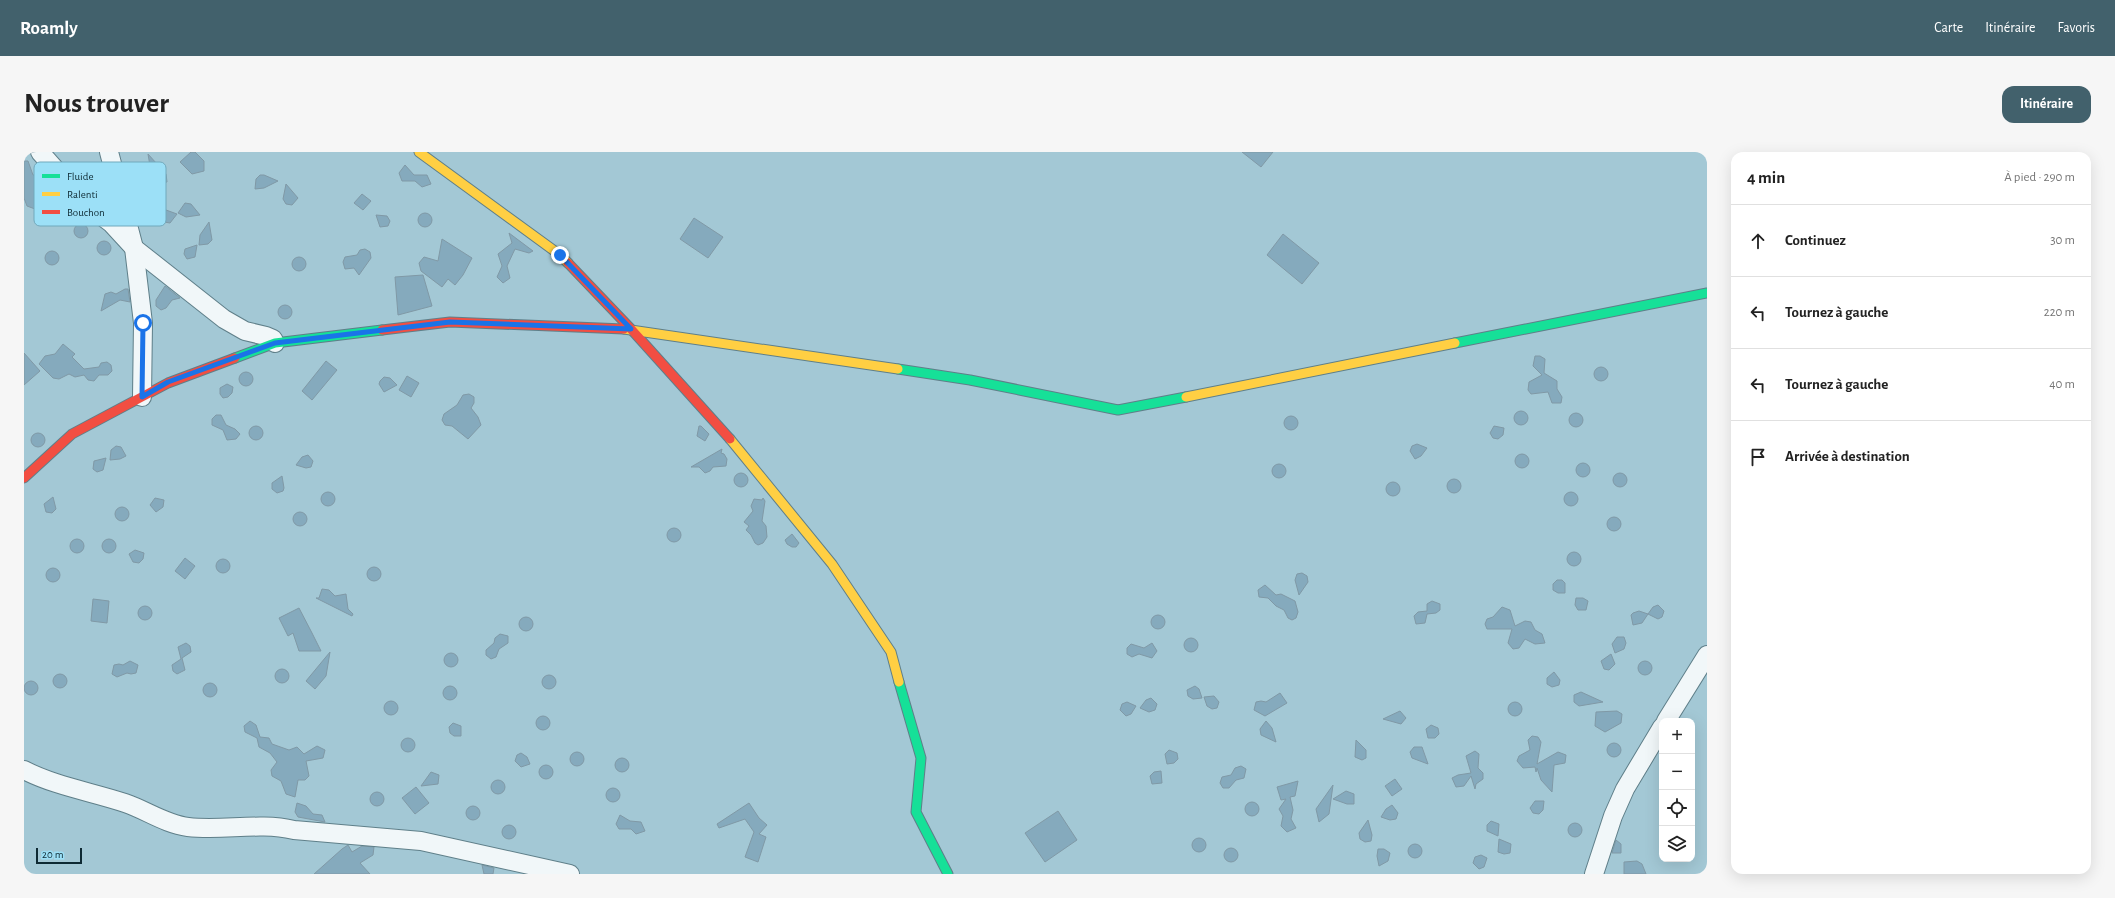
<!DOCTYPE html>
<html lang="fr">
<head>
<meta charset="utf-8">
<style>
	body { margin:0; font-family:"Alegreya Sans",sans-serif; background:#f6f6f6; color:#222 }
	.controls { position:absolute; right:12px; bottom:12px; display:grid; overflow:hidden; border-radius:8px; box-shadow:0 4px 16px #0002 }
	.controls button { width:36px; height:36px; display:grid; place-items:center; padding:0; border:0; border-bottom:1px solid #e0e0e0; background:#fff; color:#222; font:20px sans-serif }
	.scale { position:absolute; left:12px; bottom:10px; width:46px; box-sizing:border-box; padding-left:4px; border:2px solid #0e2a33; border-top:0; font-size:11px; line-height:14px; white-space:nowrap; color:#0e2a33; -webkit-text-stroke:3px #9ce0f7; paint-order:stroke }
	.stop { position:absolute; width:12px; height:12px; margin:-9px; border:3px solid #1a73e8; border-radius:50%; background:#fff }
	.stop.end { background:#1a73e8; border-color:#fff; box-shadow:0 1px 4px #0008 }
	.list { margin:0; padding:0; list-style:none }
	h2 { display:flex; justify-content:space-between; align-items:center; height:52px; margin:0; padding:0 16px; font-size:17px }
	h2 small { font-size:13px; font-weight:400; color:#767676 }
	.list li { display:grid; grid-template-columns:26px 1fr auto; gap:12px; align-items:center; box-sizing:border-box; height:72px; padding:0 16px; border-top:1px solid #e0e0e0 }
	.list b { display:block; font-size:15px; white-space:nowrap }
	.list em { font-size:13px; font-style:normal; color:#767676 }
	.icon { flex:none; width:22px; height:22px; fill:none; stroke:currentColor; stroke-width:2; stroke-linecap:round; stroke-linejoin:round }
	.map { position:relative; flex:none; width:1683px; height:722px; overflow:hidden; border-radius:12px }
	header { display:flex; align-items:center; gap:24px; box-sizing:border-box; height:56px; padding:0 20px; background:#42616c; color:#fff }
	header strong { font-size:19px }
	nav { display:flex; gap:22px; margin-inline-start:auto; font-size:14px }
	.intro { display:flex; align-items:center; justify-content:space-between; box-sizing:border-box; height:96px; padding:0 24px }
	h1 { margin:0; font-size:28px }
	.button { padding:10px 18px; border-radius:12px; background:#42616c; color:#fff; font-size:14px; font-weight:700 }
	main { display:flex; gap:24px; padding:0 24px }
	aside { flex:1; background:#fff; border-radius:12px; box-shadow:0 4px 16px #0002 }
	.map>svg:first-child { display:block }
	.building { fill:#85aabd; stroke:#8099a6 }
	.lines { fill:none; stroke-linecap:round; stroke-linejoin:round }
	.street-casing { stroke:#5f7f89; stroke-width:20 }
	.fast-casing { stroke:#5f7f89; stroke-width:11 }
	.slow-casing { stroke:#5f7f89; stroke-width:11 }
	.jam-casing { stroke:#5f7f89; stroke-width:11 }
	.street { stroke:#f1f7f9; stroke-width:18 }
	.fast { stroke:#16e098; stroke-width:9 }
	.slow { stroke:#ffcf43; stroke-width:9 }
	.jam { stroke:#f24e42; stroke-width:9 }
	.route { stroke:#1a73e8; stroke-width:5 }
	.key { fill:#9ce0f7; stroke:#71a9bc; stroke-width:1 }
	.key-label { font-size:11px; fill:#0e2a33 }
</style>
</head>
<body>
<header>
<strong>Roamly</strong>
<nav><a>Carte</a><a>Itinéraire</a><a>Favoris</a></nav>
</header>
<div class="intro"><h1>Nous trouver</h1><a class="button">Itinéraire</a></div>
<main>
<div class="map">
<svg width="1683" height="722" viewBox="0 0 1683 722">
	<rect width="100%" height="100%" fill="#a3c8d5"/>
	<g class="building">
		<path d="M167 0H171L180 9V19L168 22 156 10Z"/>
		<path d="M1218 0H1249L1237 15Z"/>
		<path d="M124 2 142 22 143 30 129 32Z"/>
		<path d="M0 9H4L9 23H20L23 29 21 34 12 39 15 50 11 57 3 54 0 46Z"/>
		<path d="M381 13 390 23H403L407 32 398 35 391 29H378L375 21Z"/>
		<path d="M236 23H240L254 29 240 36 231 37 232 27Z"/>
		<path d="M262 32 274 46 268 53 262 52 259 47Z"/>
		<path d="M338 42 347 49 339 58 330 51Z"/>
		<path d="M161 51 167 52 176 63 162 65 154 61Z"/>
		<path d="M142 58 153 62 146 71 140 70 137 65Z"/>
		<circle cx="401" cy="68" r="7"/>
		<path d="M352 63 363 64 366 69 364 74 356 75Z"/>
		<path d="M670 66 699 85 684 106 656 87Z"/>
		<path d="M185 70 188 88 184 92 175 93 176 83Z"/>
		<circle cx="57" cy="79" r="7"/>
		<path d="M485 81 509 99 505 101 491 97 483 114 486 126 479 131 473 125 478 114 474 102 488 91Z"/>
		<path d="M1259 82 1295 111 1278 132 1243 103Z"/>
		<path d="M418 87 448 106 439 123 431 133 424 127 418 135 397 119 395 111 400 105 414 109Z"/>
		<circle cx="80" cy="96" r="7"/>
		<path d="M173 93 171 105 163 107 160 102 161 97Z"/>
		<path d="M341 97 346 100 347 106 335 123 330 116 321 117 319 110 321 105 333 103 336 98Z"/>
		<circle cx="28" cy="106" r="7"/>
		<circle cx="275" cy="112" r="7"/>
		<path d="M399 123 408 154 374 163 371 125Z"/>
		<path d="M141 134 156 146 148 148 142 156 137 158 132 154V148Z"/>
		<path d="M101 137H104L106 150 96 148 77 159 81 142 87 140 92 142Z"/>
		<circle cx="261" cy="160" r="7"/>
		<path d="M39 192 51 202 48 205 60 217 75 215 77 211 83 210 87 213 88 219 84 223H75L70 229 64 228 60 223 51 225 45 222 35 227 29 226 15 212 21 204 31 202Z"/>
		<path d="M0 201 16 219 0 233Z"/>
		<path d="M1511 204H1516L1521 207 1520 221 1533 229V237L1538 245 1537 251H1528L1524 240 1507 242 1504 238 1505 230 1518 223 1509 214Z"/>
		<path d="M302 209 313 218 288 248 278 239Z"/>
		<circle cx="1577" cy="222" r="7"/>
		<circle cx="222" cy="227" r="7"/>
		<path d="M383 224 395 231 387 245 375 238Z"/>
		<path d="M360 225 366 226 373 233 360 240 355 232 356 229Z"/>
		<path d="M203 232 209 235 208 241 204 245 199 246 196 242V236Z"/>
		<path d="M445 242 450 245V251L447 256 454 265 457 273 444 287 428 274 421 273 418 268 420 262 433 253 439 243Z"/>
		<circle cx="1497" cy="266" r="7"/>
		<circle cx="1552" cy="268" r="7"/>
		<path d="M192 263H197L202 273 211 277 216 282 212 287 203 288 199 278 188 273V267Z"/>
		<circle cx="1267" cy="271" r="7"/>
		<path d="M675 274H677L685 282 681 289 673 284Z"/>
		<path d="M1470 274 1480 276 1479 283 1474 287 1469 286 1466 281Z"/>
		<circle cx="232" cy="281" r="7"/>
		<circle cx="14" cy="288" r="7"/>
		<path d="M1393 292 1403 296 1397 304 1391 307 1386 299 1388 294Z"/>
		<path d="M92 294 97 295 102 304 96 307 86 308 87 298Z"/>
		<path d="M698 297 697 301 700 302 703 307 702 314 689 315 686 319 681 321 675 315H667Z"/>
		<circle cx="1498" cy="309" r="7"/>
		<path d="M284 303 289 309 287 315 282 316 272 313 278 305Z"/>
		<path d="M82 306 79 318 73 320 69 317 70 309Z"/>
		<circle cx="1559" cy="318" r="7"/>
		<circle cx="1255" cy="319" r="7"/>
		<circle cx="1596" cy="328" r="7"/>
		<circle cx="717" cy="328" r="7"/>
		<path d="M258 324 260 336 259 339 253 341 248 337V331Z"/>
		<circle cx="1430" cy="334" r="7"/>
		<circle cx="1369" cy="337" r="7"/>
		<circle cx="304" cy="347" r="7"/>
		<circle cx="1547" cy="347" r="7"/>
		<path d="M29 345 32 357 28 361 22 360 20 352Z"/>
		<path d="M131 346 140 348 139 355 132 360 126 353Z"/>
		<path d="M739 346 741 349 738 369 742 374 743 385 739 391 734 393 731 391 727 383 722 378 725 374 720 370 729 359 727 354 730 347 738 348Z"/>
		<circle cx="98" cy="362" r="7"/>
		<circle cx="276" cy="367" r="7"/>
		<circle cx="1590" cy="372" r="7"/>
		<circle cx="650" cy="383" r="7"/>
		<path d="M768 382 775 391 772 395H768L763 392 761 388Z"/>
		<circle cx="85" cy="394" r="7"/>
		<circle cx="53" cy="394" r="7"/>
		<path d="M111 398 120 401 119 407 115 411 109 410 105 402Z"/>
		<circle cx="1550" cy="407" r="7"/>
		<path d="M161 406 171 414 161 427 151 419Z"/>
		<circle cx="199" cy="414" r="7"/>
		<circle cx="350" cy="422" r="7"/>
		<circle cx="29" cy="423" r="7"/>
		<path d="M1278 421 1283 424 1284 430 1275 443 1271 428 1273 422Z"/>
		<path d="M1533 428H1538L1541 431V441H1534L1529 438V432Z"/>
		<path d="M1241 433 1252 443 1257 442 1271 449 1274 460 1272 466 1268 468 1264 466 1260 458 1252 454 1244 446 1235 445 1234 438Z"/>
		<path d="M298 437 305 438 311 444 322 442 324 457 329 462 328 464 292 446H295Z"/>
		<path d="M1552 446H1559L1564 449 1562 458H1554L1551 453Z"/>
		<path d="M69 447 85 449 83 471 67 469Z"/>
		<path d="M1408 449 1416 452V458L1412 461 1403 462 1401 471 1392 472 1390 464 1394 460 1403 459V452Z"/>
		<path d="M1634 453 1640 459 1638 465 1634 467 1624 462 1629 455Z"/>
		<circle cx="121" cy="461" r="7"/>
		<path d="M1478 455 1486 458 1491 474 1501 469 1507 470 1511 478 1518 482 1521 491 1511 492 1501 487 1495 496 1489 497 1484 491 1488 477H1463L1461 472 1463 467 1469 465Z"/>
		<path d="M275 456 288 481 297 499H275L269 481 264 484 255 466Z"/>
		<path d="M1615 459 1624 462 1618 471 1609 473 1607 463 1609 461Z"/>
		<circle cx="1134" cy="470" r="7"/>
		<circle cx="502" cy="472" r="7"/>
		<path d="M476 482 484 484V491L475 497 472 505 467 507 462 503V498L470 491 471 486Z"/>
		<path d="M1593 485H1600L1602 491 1600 497 1591 501 1588 492Z"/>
		<circle cx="1167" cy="493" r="7"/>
		<path d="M162 491 166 494 167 500 158 506 161 518 153 522 149 519 148 513 157 507 154 495Z"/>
		<path d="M1128 491 1133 499 1128 506 1115 502 1108 505 1103 502V496L1107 492 1120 496Z"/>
		<path d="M306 500 302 524 291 537 282 529Z"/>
		<circle cx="427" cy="508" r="7"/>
		<path d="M1587 502 1591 512 1585 518 1580 517 1577 509Z"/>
		<path d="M106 509 114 513 112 521 107 522 103 521 93 525 88 522 90 513 95 512 99 513Z"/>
		<circle cx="1621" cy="516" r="7"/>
		<circle cx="258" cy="524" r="7"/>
		<path d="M1530 520 1536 528 1535 533 1528 535 1523 532V526Z"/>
		<circle cx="36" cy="529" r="7"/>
		<circle cx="525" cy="530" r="7"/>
		<circle cx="7" cy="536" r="7"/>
		<circle cx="186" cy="538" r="7"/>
		<path d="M1171 534 1175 537 1178 546 1169 547 1164 544 1163 538Z"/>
		<circle cx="426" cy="541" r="7"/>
		<path d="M1557 540 1579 550 1555 554 1550 550V543Z"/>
		<path d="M1256 541 1263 551 1241 564 1230 558 1232 550 1237 549 1242 550Z"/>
		<path d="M1190 544 1195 550 1193 556 1188 557 1183 554 1180 545Z"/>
		<path d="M1127 546 1133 552 1131 558 1125 560 1116 556 1122 548Z"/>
		<circle cx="367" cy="556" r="7"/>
		<path d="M1103 550 1112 554 1107 562 1102 564 1096 558 1098 552Z"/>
		<circle cx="1491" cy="557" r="7"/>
		<path d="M1376 559 1382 566 1377 572 1359 567Z"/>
		<path d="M1593 559 1598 562 1597 571 1581 580 1571 574 1572 560Z"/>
		<circle cx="519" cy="571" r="7"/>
		<path d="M226 569 232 573 236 585 245 586 248 592 265 598 273 595 280 602 293 594 301 598 299 606 282 609 285 624 281 628H274L271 645 262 642 257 629 248 624 247 618 253 610 246 601 235 595 233 586 221 580 220 574Z"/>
		<path d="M1242 569 1248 576 1252 590 1237 583 1236 577Z"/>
		<path d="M429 571 437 574V584H430L426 581 425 575Z"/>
		<path d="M1407 573 1414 576 1415 582 1411 586H1404L1402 577Z"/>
		<path d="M1508 584 1514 585 1517 590 1513 612 1534 600 1542 603 1541 611 1530 613 1528 640 1517 628 1513 616 1512 620 1511 615 1499 616 1493 609 1495 604 1506 598 1504 588Z"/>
		<circle cx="384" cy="593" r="7"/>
		<path d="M1332 588 1342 598V606L1338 608 1331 605Z"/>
		<circle cx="1590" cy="598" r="7"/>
		<path d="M1390 595H1398L1404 612 1388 606 1386 600Z"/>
		<path d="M1145 598 1153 601 1154 607 1150 611 1143 612 1141 602Z"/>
		<path d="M1451 599 1455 602 1454 616 1459 621V627L1452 632 1451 637 1447 624 1440 634 1432 635 1428 626 1434 623 1447 621 1442 604Z"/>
		<circle cx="553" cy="607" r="7"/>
		<path d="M497 601 503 605 506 612 497 615 491 609 493 603Z"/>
		<circle cx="598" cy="613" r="7"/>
		<circle cx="522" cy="620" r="7"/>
		<path d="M1217 614 1222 617 1220 626 1212 628 1205 636H1199L1196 631 1198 625 1207 623 1211 616Z"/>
		<path d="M1137 619 1138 631 1128 632 1126 624 1130 620Z"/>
		<path d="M407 620 415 623 414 632 397 634Z"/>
		<path d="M1371 627 1378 637 1368 644 1361 634Z"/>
		<circle cx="474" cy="635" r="7"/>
		<path d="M1274 629 1271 644 1266 645 1269 658 1267 667 1272 676 1263 680 1257 674 1259 664 1255 657 1262 647 1257 648 1253 635Z"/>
		<path d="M1309 633 1305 662 1295 670 1292 657Z"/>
		<path d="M392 635 405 651 391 662 378 646Z"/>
		<circle cx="589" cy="643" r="7"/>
		<path d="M1322 639 1330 642V652H1323L1309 647Z"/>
		<circle cx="353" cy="647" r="7"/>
		<path d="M1511 649H1520L1519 658 1515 662 1509 661 1506 656Z"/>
		<circle cx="1228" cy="657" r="7"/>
		<path d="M273 651 282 654 289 662 298 663 301 670 274 665 271 660Z"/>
		<path d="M725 651 735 666 743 673 735 682 742 685 734 710 721 705 730 680 721 667 695 676 693 672Z"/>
		<path d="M1368 653 1374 661 1372 667 1366 668 1357 665 1362 657Z"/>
		<circle cx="449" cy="661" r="7"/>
		<path d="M1034 659 1053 688 1021 710 1001 681Z"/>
		<path d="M596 663 606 669 617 670 621 679 612 682 607 677H595L592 672Z"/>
		<path d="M1344 668 1348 683 1347 689 1341 690 1336 687 1335 681Z"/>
		<path d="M1467 669 1475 672 1474 684 1463 679V673Z"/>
		<circle cx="1551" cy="678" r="7"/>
		<circle cx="485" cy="680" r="7"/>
		<circle cx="1175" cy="693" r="7"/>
		<path d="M1475 687 1487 692 1486 701 1480 702 1474 700Z"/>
		<path d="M1592 688 1597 692V701H1588Z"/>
		<circle cx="1391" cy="699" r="7"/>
		<path d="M324 693 328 700 338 694 350 695 349 703 336 711 346 722H290L318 697Z"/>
		<circle cx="1207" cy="703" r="7"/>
		<path d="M1354 697H1360L1366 701 1364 709 1355 714 1353 704Z"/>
		<path d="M1457 703 1463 706 1460 715 1455 717 1449 711 1451 705Z"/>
		<path d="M1613 709 1618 712 1622 722H1600V710Z"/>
		<path d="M458 713 470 716 469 722H460Z"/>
	</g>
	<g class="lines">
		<g class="street-casing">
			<g id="street">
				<path d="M16 0 63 53 87 71 110 96 200 167 221 179 242 184 249 187 251 191"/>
				<path d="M85 0 110 96 119 171 118 245"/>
				<path d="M1642 569 1683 503"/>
				<path d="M0 618C31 634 68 640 101 651 122 658 141 672 164 675 199 679 235 670 270 678L397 689 546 722"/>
				<path d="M1570 722 1589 664 1601 637 1638 575"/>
			</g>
		</g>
		<g class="fast-casing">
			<g id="fast">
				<path d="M1431 191 1683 141"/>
				<path d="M211 206 251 191 358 178"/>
				<path d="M874 217 946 228 1094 258 1162 245"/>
				<path d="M875 530 897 606 892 660 924 722"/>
			</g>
		</g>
		<g class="slow-casing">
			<g id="slow">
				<path d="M395 0 536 103 544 111"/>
				<path d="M600 177 874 217"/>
				<path d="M1162 245 1431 191"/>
				<path d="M706 287 808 412 867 500 875 530"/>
			</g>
		</g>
		<g class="jam-casing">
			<g id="jam">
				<path d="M544 111 607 177 706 287"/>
				<path d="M358 178 426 170 600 177"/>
				<path d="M0 326 48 282 144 231 211 206"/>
			</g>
		</g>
		<use href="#street" class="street"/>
		<use href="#fast" class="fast"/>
		<use href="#slow" class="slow"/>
		<use href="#jam" class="jam"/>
	</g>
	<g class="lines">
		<path class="route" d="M119 171 118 245 144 230 251 191 426 170 607 177 536 103"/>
	</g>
	<rect x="10" y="10" width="132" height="64" rx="6" class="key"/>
	<rect x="18" y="22" width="18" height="4" fill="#16e098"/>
	<rect x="18" y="40" width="18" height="4" fill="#ffcf43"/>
	<rect x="18" y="58" width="18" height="4" fill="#f24e42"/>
	<g class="key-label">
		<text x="43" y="28">Fluide</text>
		<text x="43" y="46">Ralenti</text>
		<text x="43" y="64">Bouchon</text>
	</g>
</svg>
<div class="controls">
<button>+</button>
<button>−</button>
<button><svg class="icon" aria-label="locate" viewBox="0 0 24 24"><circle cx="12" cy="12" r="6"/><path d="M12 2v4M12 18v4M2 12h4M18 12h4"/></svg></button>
<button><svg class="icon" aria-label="layers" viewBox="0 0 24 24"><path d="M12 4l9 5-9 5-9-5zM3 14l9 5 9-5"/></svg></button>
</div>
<div class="scale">20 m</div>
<div class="stop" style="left:119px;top:171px"></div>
<div class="stop end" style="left:536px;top:103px"></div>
</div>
<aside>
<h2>4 min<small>À pied · 290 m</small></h2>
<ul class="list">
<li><svg class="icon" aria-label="ahead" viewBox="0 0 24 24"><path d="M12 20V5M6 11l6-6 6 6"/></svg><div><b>Continuez</b></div><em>30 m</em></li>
<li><svg class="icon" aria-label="left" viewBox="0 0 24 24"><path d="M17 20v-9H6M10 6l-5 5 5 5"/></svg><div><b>Tournez à gauche</b></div><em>220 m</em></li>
<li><svg class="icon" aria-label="left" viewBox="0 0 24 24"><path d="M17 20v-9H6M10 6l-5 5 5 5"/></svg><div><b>Tournez à gauche</b></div><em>40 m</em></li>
<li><svg class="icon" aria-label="arrive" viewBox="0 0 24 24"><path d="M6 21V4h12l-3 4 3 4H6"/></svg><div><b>Arrivée à destination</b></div></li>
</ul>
</aside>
</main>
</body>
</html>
